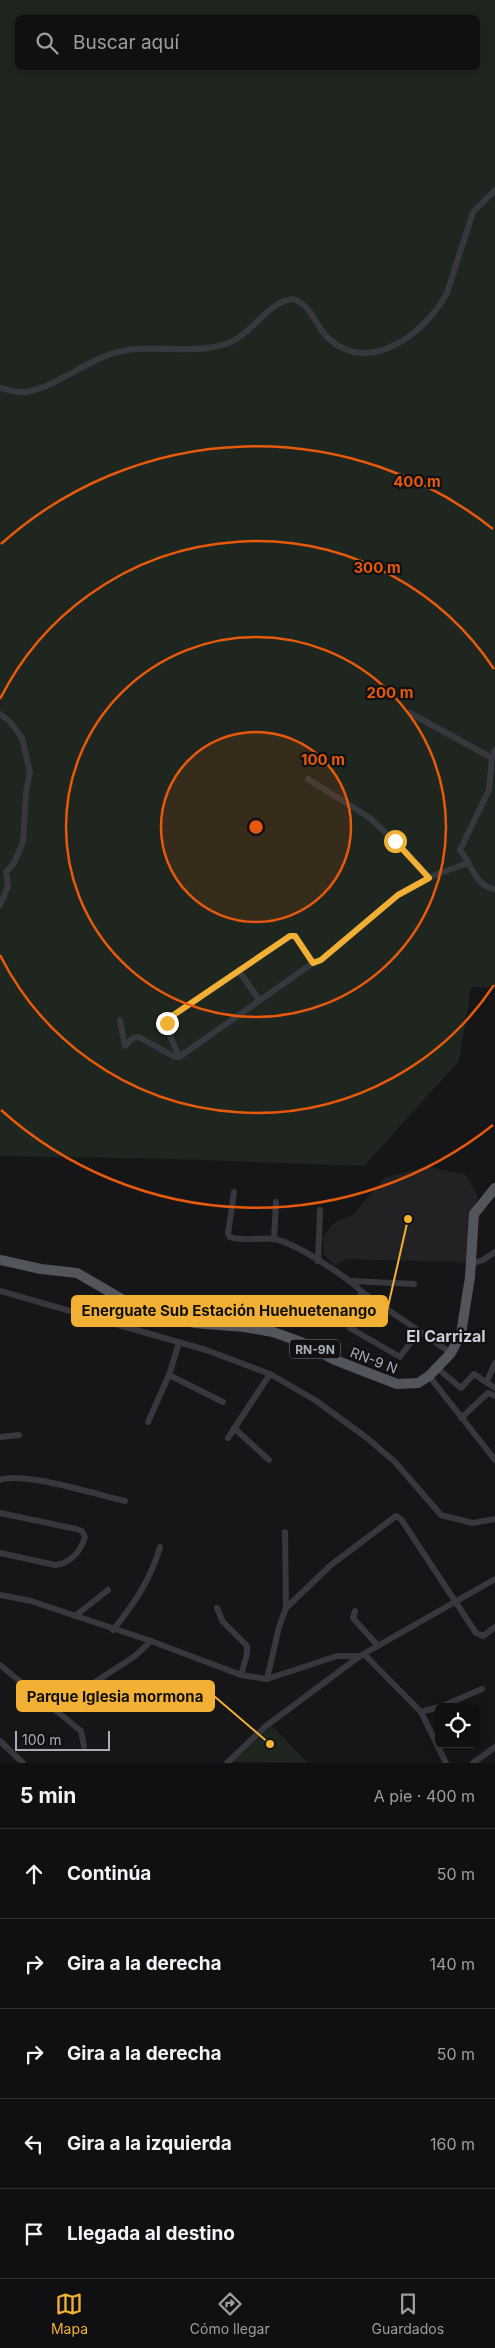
<!DOCTYPE html>
<html lang="es">
<head>
<meta charset="utf-8">
<style>
	body { margin:0; font-family:Inter,sans-serif; background:#19191b; color:#f1f3f6 }
	.controls { position:absolute; right:15px; bottom:15px; display:grid; overflow:hidden; border-radius:8px; box-shadow:0 2px 12px #0003 }
	.controls button { width:45px; height:45px; display:grid; place-items:center; padding:0; border:0; border-bottom:1px solid #303032; background:#101012; color:#f1f3f6; font:25px sans-serif }
	.scale { position:absolute; left:15px; bottom:12px; width:95px; box-sizing:border-box; padding-left:5px; border:2px solid #a8adb8; border-top:0; font-size:14px; line-height:18px; white-space:nowrap; color:#a8adb8; -webkit-text-stroke:4px #111113; paint-order:stroke }
	.stop { position:absolute; width:15px; height:15px; margin:-11px; border:4px solid #f2b134; border-radius:50%; background:#fff }
	.stop.end { background:#f2b134; border-color:#fff; box-shadow:0 1px 5px #0008 }
	.list { margin:0; padding:0; list-style:none }
	h2 { display:flex; justify-content:space-between; align-items:center; height:65px; margin:0; padding:0 20px; font-size:21px }
	h2 small { font-size:16px; font-weight:400; color:#9c9d9f }
	.list li { display:grid; grid-template-columns:32px 1fr auto; gap:15px; align-items:center; box-sizing:border-box; height:90px; padding:0 20px; border-top:1px solid #303032 }
	.list b { display:block; font-size:19px; white-space:nowrap }
	.list em { font-size:16px; font-style:normal; color:#9c9d9f }
	.icon { flex:none; width:28px; height:28px; fill:none; stroke:currentColor; stroke-width:2; stroke-linecap:round; stroke-linejoin:round }
	.map { position:relative; flex:none; width:495px; height:1763px; overflow:hidden }
	.search { position:absolute; background:#101012; box-shadow:0 2px 12px #0003; left:15px; right:15px; top:15px; height:55px; display:flex; align-items:center; gap:12px; box-sizing:border-box; padding:0 18px; border-radius:8px; color:#9c9d9f; font-size:19px }
	.sheet { height:515px; background:#101012 }
	nav { display:flex; justify-content:space-around; align-items:center; box-sizing:border-box; height:70px; border-top:1px solid #303032; background:#101012; font-size:14px; color:#9c9d9f }
	nav a { display:grid; justify-items:center; gap:2px }
	nav .on { color:#f2b134 }
	.map>svg:first-child { display:block }
	.built { fill:#222225 }
	.green { fill:#1e261f; fill-rule:evenodd }
	.lines { fill:none; stroke-linecap:round; stroke-linejoin:round }
	.street { stroke:#37383d; stroke-width:6 }
	.primary { stroke:#53555c; stroke-width:10 }
	.route { stroke:#f2b134; stroke-width:6 }
	.ring { fill:none; stroke:#e8590c; stroke-width:2.5 }
	.labels { text-anchor:middle; dominant-baseline:central; stroke-width:4.5; stroke-linejoin:round; paint-order:stroke }
	.shield { fill:#111113; stroke:#7b7e86; stroke-width:1 }
	.shield-label { font-size:12px; font-weight:bold; fill:#a8adb8 }
	.street-label { font-size:14px; fill:#a8adb8; stroke:#111113 }
	.quarter-label { font-size:16px; font-weight:bold; fill:#c9ccd4; stroke:#111113 }
	.centre { fill:#e8590c; stroke:#111113; stroke-width:2.5 }
	.ring-label { font-size:15px; text-anchor:middle; font-weight:bold; fill:#e8590c; stroke:#111113; stroke-width:4.5; stroke-linejoin:round; paint-order:stroke }
	.leader { fill:none; stroke:#f2b134; stroke-width:2 }
	.callout-dot { fill:#f2b134; stroke:#111113; stroke-width:2 }
	.callout { fill:#f2b134; stroke:#f2b134; stroke-width:2 }
	.callout-label { font-size:15px; text-anchor:middle; font-weight:bold; fill:#111 }
</style>
</head>
<body>
<div class="map">
<svg width="495" height="1763" viewBox="0 0 495 1763">
	<rect width="100%" height="100%" fill="#161618"/>
	<path class="built" d="M428 1166 466 1175 478 1197 473 1211 466 1262 347 1259 335 1266 324 1254 323 1237 334 1223 354 1214 384 1178Z"/>
	<g class="green">
		<path d="M0 0H495V987H471L459 1061 364 1166 170 1159 0 1156ZM18 18H478V68H18Z"/>
		<path d="M272 1726 308 1763 232 1762Z"/>
	</g>
	<g class="lines">
		<g class="street">
			<path d="M0 388C8 390 18 393 26 392 56 387 85 361 114 353 152 342 194 357 231 342 254 332 267 302 293 299 313 306 315 326 328 338 369 377 427 332 447 293L473 212 495 190"/>
			<path d="M410 713 492 758"/>
			<path d="M0 714 10 722 22 738 30 773 26 792 23 842 14 863 6 872 8 886 0 905"/>
			<path d="M495 750 492 758 489 790 460 850C471 863 476 888 495 889"/>
			<path d="M308 779 370 818 407 853 429 877"/>
			<path d="M239 971 259 1000"/>
			<path d="M120 1020 125 1046 133 1038 139 1037 173 1056 179 1057 313 963 321 960 398 895 429 877 468 863"/>
			<path d="M179 1057 167 1028 169 1019 173 1016 290 936H295L313 963"/>
			<path d="M234 1192 228 1234 230 1237C243 1242 259 1237 273 1239 293 1241 347 1277 362 1292L451 1353"/>
			<path d="M274 1239 276 1202"/>
			<path d="M318 1261 320 1210"/>
			<path d="M471 1264 483 1260 495 1252"/>
			<path d="M351 1281 414 1284"/>
			<path d="M0 1291 206 1350 270 1374 315 1400 367 1438 395 1462 441 1515 473 1523 495 1519"/>
			<path d="M362 1292 348 1322 350 1328 400 1357 419 1331"/>
			<path d="M437 1368 461 1388 474 1374 495 1388"/>
			<path d="M169 1375 223 1402"/>
			<path d="M429 1376 495 1460"/>
			<path d="M487 1381 495 1363"/>
			<path d="M461 1418 488 1393 495 1396"/>
			<path d="M148 1422 169 1375 179 1343"/>
			<path d="M234 1428 269 1460"/>
			<path d="M0 1437 19 1435"/>
			<path d="M228 1438 270 1374"/>
			<path d="M0 1480C23 1471 98 1495 125 1501"/>
			<path d="M0 1513 76 1529 82 1531 85 1537C81 1551 70 1564 55 1565L0 1553"/>
			<path d="M0 1595 31 1601 151 1641 241 1675 267 1679 337 1656H360"/>
			<path d="M217 1608 223 1622 247 1646V1654L241 1675"/>
			<path d="M286 1608 331 1565 396 1516 401 1519 476 1633 483 1636 495 1627"/>
			<path d="M355 1611 353 1618 378 1646"/>
			<path d="M75 1616 108 1590"/>
			<path d="M113 1630C134 1604 151 1579 160 1547"/>
			<path d="M364 1654 421 1712 446 1763"/>
			<path d="M0 1665 81 1731 84 1746"/>
			<path d="M267 1679 279 1627 286 1608 285 1532"/>
			<path d="M95 1682 135 1656 151 1641"/>
			<path d="M440 1707 482 1689"/>
			<path d="M421 1712 439 1707"/>
			<path d="M0 1741 23 1763"/>
			<path d="M227 1763 266 1726 360 1656 495 1579"/>
			<path d="M473 1763 495 1747"/>
		</g>
		<path class="primary" d="M0 1260 41 1269 77 1273 122 1299 156 1313 194 1323 244 1327 273 1332 301 1342 335 1360 397 1384 418 1383 429 1376 451 1353 461 1334 470 1277 474 1214 495 1188"/>
	</g>
	<g class="lines">
		<path class="route" d="M167 1023 172 1016 290 936H295L313 963 321 960 398 895 429 878 395 841"/>
	</g>
	<circle cx="256" cy="827" r="95" fill="#e8590c" fill-opacity=".12"/>
	<g class="ring">
		<circle cx="256" cy="827" r="95"/>
		<circle cx="256" cy="827" r="190"/>
		<path d="M494 985A286 286 0 0 1 0 955M0 699A286 286 0 0 1 494 669"/>
		<path d="M493 1125A381 381 0 0 1 1 1110M1 544A381 381 0 0 1 493 529"/>
	</g>
	<g class="labels">
		<rect class="shield" x="290" y="1339.5" width="50" height="19" rx="4"/>
		<g class="shield-label">
			<text x="315" y="1349">RN-9N</text>
		</g>
		<g class="street-label">
			<text transform="translate(374 1360) rotate(21)">RN-9 N</text>
		</g>
		<g class="quarter-label">
			<text x="446" y="1336">El Carrizal</text>
		</g>
	</g>
	<circle cx="256" cy="827" r="8" class="centre"/>
	<g class="ring-label">
		<text x="417" y="487">400 m</text>
		<text x="377" y="573">300 m</text>
		<text x="390" y="698">200 m</text>
		<text x="323" y="765">100 m</text>
	</g>
	<path class="leader" d="M408 1219L387 1311M270 1744L214 1696"/>
	<g class="callout-dot">
		<circle cx="408" cy="1219" r="5"/>
		<circle cx="270" cy="1744" r="5"/>
	</g>
	<g class="callout">
		<rect x="72" y="1296" width="315" height="30" rx="5"/>
		<rect x="17" y="1681" width="197" height="30" rx="5"/>
	</g>
	<g class="callout-label">
		<text x="229" y="1316">Energuate Sub Estación Huehuetenango</text>
		<text x="115" y="1702">Parque Iglesia mormona</text>
	</g>
</svg>
<div class="controls">
<button><svg class="icon" aria-label="locate" viewBox="0 0 24 24"><circle cx="12" cy="12" r="6"/><path d="M12 2v4M12 18v4M2 12h4M18 12h4"/></svg></button>
</div>
<div class="scale">100 m</div>
<div class="stop" style="left:395px;top:841px"></div>
<div class="stop end" style="left:167px;top:1023px"></div>
<div class="search"><svg class="icon" aria-label="search" viewBox="0 0 24 24"><circle cx="10" cy="10" r="6"/><path d="M15 15l6 6"/></svg>Buscar aquí</div>
</div>
<section class="sheet">
<h2>5 min<small>A pie · 400 m</small></h2>
<ul class="list">
<li><svg class="icon" aria-label="ahead" viewBox="0 0 24 24"><path d="M12 20V5M6 11l6-6 6 6"/></svg><div><b>Continúa</b></div><em>50 m</em></li>
<li><svg class="icon" aria-label="right" viewBox="0 0 24 24"><path d="M7 20v-9h11M14 6l5 5-5 5"/></svg><div><b>Gira a la derecha</b></div><em>140 m</em></li>
<li><svg class="icon" aria-label="right" viewBox="0 0 24 24"><path d="M7 20v-9h11M14 6l5 5-5 5"/></svg><div><b>Gira a la derecha</b></div><em>50 m</em></li>
<li><svg class="icon" aria-label="left" viewBox="0 0 24 24"><path d="M17 20v-9H6M10 6l-5 5 5 5"/></svg><div><b>Gira a la izquierda</b></div><em>160 m</em></li>
<li><svg class="icon" aria-label="arrive" viewBox="0 0 24 24"><path d="M6 21V4h12l-3 4 3 4H6"/></svg><div><b>Llegada al destino</b></div></li>
</ul>
</section>
<nav>
<a class="on"><svg class="icon" aria-label="map" viewBox="0 0 24 24"><path d="M3 6l6-2 6 2 6-2v14l-6 2-6-2-6 2zM9 4v14M15 6v14"/></svg>Mapa</a>
<a><svg class="icon" aria-label="directions" viewBox="0 0 24 24"><path d="M12 3l9 9-9 9-9-9zM9 14v-3h6M13 9l2 2-2 2"/></svg>Cómo llegar</a>
<a><svg class="icon" aria-label="saved" viewBox="0 0 24 24"><path d="M7 4h10v16l-5-4-5 4z"/></svg>Guardados</a>
</nav>
</body>
</html>
